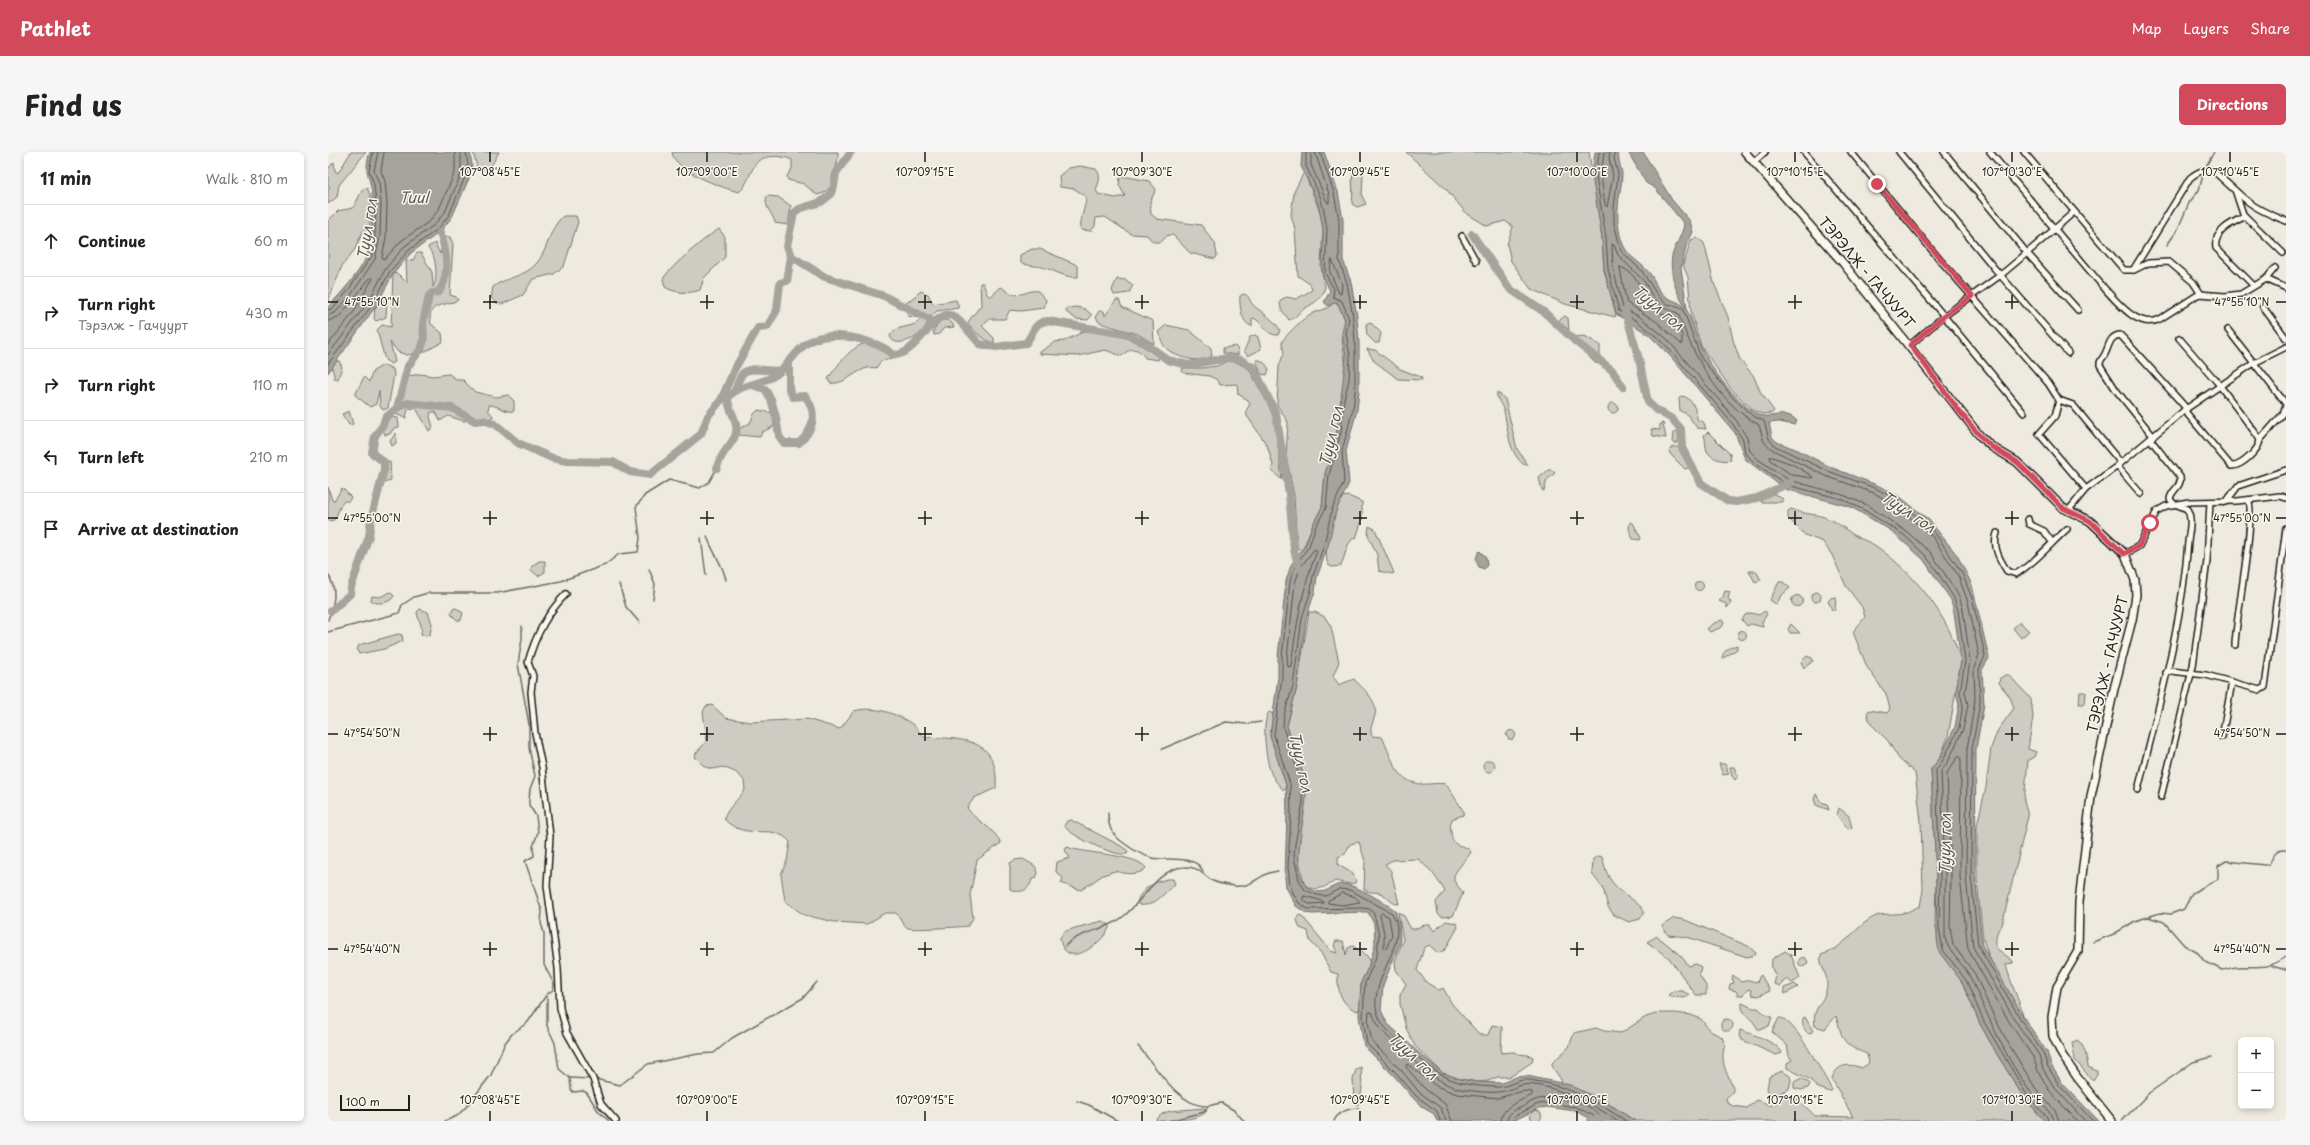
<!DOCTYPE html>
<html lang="en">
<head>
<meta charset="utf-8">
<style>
	body { margin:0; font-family:"Playpen Sans",sans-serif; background:#f6f6f6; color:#222 }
	.controls { position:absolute; right:12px; bottom:12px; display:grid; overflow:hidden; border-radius:6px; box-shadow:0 2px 6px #0003 }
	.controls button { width:36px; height:36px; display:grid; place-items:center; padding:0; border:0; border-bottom:1px solid #e0e0e0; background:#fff; color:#222; font:20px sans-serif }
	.scale { position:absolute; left:12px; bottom:10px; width:70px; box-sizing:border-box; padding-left:4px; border:2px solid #1c1c1c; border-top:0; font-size:11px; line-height:14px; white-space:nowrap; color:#1c1c1c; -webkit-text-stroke:3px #fbf7ec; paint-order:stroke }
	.stop { position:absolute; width:12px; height:12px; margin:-9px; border:3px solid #d1495b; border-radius:50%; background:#fff }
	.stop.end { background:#d1495b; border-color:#fff; box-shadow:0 1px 4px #0008 }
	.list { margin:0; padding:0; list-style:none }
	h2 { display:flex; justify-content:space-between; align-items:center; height:52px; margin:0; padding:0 16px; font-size:17px }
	h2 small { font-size:13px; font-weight:400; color:#767676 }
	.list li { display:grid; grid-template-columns:26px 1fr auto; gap:12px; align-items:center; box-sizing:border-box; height:72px; padding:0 16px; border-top:1px solid #e0e0e0 }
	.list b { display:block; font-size:15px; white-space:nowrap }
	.list p { margin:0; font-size:13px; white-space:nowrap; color:#767676 }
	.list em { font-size:13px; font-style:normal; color:#767676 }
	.icon { flex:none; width:22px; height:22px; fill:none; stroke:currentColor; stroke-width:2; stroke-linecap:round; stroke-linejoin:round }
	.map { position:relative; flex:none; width:1958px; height:969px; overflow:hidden; border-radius:6px }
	header { display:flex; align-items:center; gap:24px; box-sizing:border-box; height:56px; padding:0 20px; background:#d1495b; color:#fff }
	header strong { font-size:19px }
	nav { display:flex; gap:22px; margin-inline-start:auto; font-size:14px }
	.intro { display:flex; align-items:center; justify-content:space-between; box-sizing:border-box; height:96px; padding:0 24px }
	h1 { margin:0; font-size:28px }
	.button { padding:10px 18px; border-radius:6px; background:#d1495b; color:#fff; font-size:14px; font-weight:700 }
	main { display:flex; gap:24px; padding:0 24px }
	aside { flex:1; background:#fff; border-radius:6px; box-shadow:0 2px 6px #0003 }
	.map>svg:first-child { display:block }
	.green { fill:#ceccc2; stroke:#75746f }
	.water { fill:#a6a39d; stroke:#6f6d69 }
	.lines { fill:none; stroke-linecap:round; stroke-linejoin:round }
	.shore { stroke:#535250; stroke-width:1 }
	.stream { stroke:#6f6d69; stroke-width:1.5 }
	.river { stroke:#a6a39d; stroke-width:8 }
	.minor-casing { stroke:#1c1c1c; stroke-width:8 }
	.secondary-casing { stroke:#1c1c1c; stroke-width:10 }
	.minor { stroke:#fbf7ec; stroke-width:5 }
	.secondary { stroke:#fbf7ec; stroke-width:7 }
	.route { stroke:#d1495b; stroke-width:5 }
	.ticks { fill:none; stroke:#1c1c1c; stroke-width:1.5 }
	.labels { text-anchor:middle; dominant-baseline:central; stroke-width:3; stroke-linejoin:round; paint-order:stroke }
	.street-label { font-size:14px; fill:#1c1c1c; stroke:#fbf7ec }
	.water-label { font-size:15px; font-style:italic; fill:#5a5956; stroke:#fbf7ec }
	.ticks-label { font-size:10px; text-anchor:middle; fill:#1c1c1c; stroke:#fbf7ec; stroke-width:3; stroke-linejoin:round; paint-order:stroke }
</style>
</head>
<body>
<header>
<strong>Pathlet</strong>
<nav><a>Map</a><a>Layers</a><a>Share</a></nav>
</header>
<div class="intro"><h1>Find us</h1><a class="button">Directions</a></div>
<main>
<aside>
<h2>11 min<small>Walk · 810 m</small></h2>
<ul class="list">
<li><svg class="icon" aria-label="ahead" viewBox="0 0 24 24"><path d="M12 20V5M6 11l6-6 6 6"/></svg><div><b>Continue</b></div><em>60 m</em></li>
<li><svg class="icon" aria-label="right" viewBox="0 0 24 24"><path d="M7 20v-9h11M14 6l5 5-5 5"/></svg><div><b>Turn right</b><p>Тэрэлж - Гачуурт</p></div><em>430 m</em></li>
<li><svg class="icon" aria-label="right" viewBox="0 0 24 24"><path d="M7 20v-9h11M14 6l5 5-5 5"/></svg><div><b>Turn right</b></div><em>110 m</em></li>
<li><svg class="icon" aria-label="left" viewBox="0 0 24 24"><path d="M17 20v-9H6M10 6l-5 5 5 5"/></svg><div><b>Turn left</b></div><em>210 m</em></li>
<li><svg class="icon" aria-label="arrive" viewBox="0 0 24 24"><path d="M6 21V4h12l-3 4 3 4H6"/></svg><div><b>Arrive at destination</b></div></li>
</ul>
</aside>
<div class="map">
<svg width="1958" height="969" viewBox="0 0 1958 969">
	<rect width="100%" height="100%" fill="#eeeadf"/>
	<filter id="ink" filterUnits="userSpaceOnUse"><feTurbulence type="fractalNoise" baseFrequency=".025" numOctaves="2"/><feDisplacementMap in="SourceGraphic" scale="8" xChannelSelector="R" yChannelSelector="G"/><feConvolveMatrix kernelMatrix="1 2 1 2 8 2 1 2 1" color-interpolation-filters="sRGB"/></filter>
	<g filter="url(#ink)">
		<g class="green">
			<path d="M23 0H38L11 33 9 45 0 52V38L2 35 0 33V17L6 10 7 19 10 21Z"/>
			<path d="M145 0H171L163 14 156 18 149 15Z"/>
			<path d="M344 0H510C511 12 504 22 504 34L496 41 489 43 476 32 460 28 459 24 464 17V8C454 3 433 2 427 13 421 22 419 34 411 40 394 36 345 18 344 0Z"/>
			<path d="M1078 0H1261L1274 86 1276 118 1288 162 1287 165 1237 152 1203 137 1183 109 1179 92 1185 75 1177 69 1159 74 1138 61 1118 37Z"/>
			<path d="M752 14 768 17C774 25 771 29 768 38L770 42 787 46 797 44 791 33 792 26 794 24 821 29 828 37 822 50 823 62 829 67 873 73 887 91 889 104 887 107 862 101 845 83H840L833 90H825L819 83 803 82 777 65 768 66 767 74 763 79 753 78C751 66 758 56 758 45L747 37 732 35 731 24 741 16Z"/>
			<path d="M1029 17 1035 21 1034 44 1038 52 1029 55 1024 52C1026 41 1023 31 1025 20Z"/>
			<path d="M976 20 992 60 995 77 993 114 997 135C994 149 983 152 973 159 968 163 968 166 961 168L953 157 952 150 954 147 959 145 968 147 984 138 982 132 970 124 967 77 963 63 966 40Z"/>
			<path d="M39 36C46 48 41 66 42 78L35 79 27 97 14 114 0 150V69L10 59 25 56 35 37Z"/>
			<path d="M439 44 450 45 463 54 460 73 447 71C445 61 435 55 439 44Z"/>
			<path d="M235 64H248L250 70 236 114 226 122 205 127 195 143 174 152 168 151 163 146 165 135C177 125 197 125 208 112 221 97 220 78 235 64Z"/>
			<path d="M391 77 397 85V105L376 126 372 138C362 142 346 141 337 135L335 127C340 117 380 83 391 77Z"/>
			<path d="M116 85H122L125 92 122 143 128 145 130 148C117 155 98 149 103 172L114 181 115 190 94 201 79 203 70 200 62 190 67 210 63 212 57 208 49 178 54 173 63 175 65 122 69 121 79 131 78 109 85 108 89 101H93L104 120 105 135C110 128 108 111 105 103 103 100 101 99 100 95L107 91 112 102Z"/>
			<path d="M1369 86 1376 91 1386 131 1400 165 1405 188 1412 208 1425 223 1433 241 1446 259 1444 261 1435 262 1428 260 1409 243 1401 234 1373 194 1363 160 1360 125 1355 113 1363 88Z"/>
			<path d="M704 97H712L747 112 750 115V125C737 126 728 119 717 116 708 113 701 115 692 110V103Z"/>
			<path d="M789 127 798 128 805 133 801 141 786 143 784 138Z"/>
			<path d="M652 131H655L659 142 662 145 673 135C677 137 679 140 684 142 694 145 701 137 710 139L718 148 716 156 692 159 682 158 677 167H662L654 174 666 186V191C658 190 642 177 640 170L653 153Z"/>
			<path d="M593 139 600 142 605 152 628 148 631 156 609 159C601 165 599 173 594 180 587 187 566 197 562 184 567 172 583 178 592 168V166L580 164 577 152Z"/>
			<path d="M915 142C922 143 921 149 925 153 934 161 946 167 952 178L950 183C939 184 935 171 926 166L924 167V174C914 172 911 154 912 144Z"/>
			<path d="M788 148H791L794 155 825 169 826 192 810 182 775 172 770 169 768 164 771 159H776L777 164Z"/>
			<path d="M54 149H59L58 165 48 169 46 167 47 156Z"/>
			<path d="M1006 150 1010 152 1017 168 1014 188 1018 214 1009 279 997 322 994 355 984 374 974 399 969 395 966 344 958 303 960 270 949 253 951 214 956 201 954 191C955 185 975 167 981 163 990 158 999 159 1006 150Z"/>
			<path d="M748 155 757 157 764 163 760 168 748 167 738 160 739 156Z"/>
			<path d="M1237 164 1240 166 1241 178 1230 169Z"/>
			<path d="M613 168H620L624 171 626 175 616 176 611 182 606 183 605 179Z"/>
			<path d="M1042 170 1053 181 1051 191H1047L1039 183 1038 172Z"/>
			<path d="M838 173 861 178 883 196 884 204C872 212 849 206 839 197 834 193 833 186 830 180Z"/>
			<path d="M757 179C792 182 803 184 831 206L830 208 817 206C811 195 802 195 794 204L777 198 750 204 712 202V200L727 190 736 189Z"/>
			<path d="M927 183 930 185 933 197 920 204 916 199 922 185Z"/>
			<path d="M1257 184 1272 193V212L1267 211 1255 199 1245 192 1246 185Z"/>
			<path d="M538 191C547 194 562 196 564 207L553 209 548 216C531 212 519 234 502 231L500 227C509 214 522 195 538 191Z"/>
			<path d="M907 194 910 198V203L895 201V196Z"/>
			<path d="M1039 197 1047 198 1072 217 1093 225 1094 228 1070 227 1046 209Z"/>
			<path d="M928 208C934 207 938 212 941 217L939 223 933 222Z"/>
			<path d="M11 209 14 215 10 227H7L4 216 7 210Z"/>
			<path d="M899 209H906L921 217 942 256 947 270 954 328 943 318 945 313 939 293 919 264 918 259 922 252 920 248 910 242 909 232 892 233 888 227 881 224 856 221 854 219 855 216H874L889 214Z"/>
			<path d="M56 213 65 217 66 223 60 256 55 258 52 254 51 239 48 252 42 255 27 243 36 225 41 230 45 219Z"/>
			<path d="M93 222 105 224 121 222 129 228H135L147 240 168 245 180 243 186 249V259C178 261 170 253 161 253L160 258 165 264 164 266 136 269 120 264 112 269 108 260H103L102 265 105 275 101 279 88 256 80 257 78 266 67 262 80 224Z"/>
			<path d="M1169 240 1177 247 1189 297 1200 313 1195 312C1180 299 1180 277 1176 259 1174 253 1167 245 1169 240Z"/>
			<path d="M1353 244C1363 244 1369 258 1369 267L1376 271 1378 277 1369 276 1359 262 1352 259 1351 247Z"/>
			<circle cx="1285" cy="256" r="5"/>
			<path d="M430 258 445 261 447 268 445 275 434 280 432 285 411 283V277L422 271 426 262Z"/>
			<path d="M21 259 25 272 21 273 14 262Z"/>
			<path d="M65 265 70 266 71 275 66 276 62 282 57 283 55 277 59 269Z"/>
			<path d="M1335 271 1338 286 1325 284 1323 277 1332 278V272Z"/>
			<path d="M1347 279 1350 280 1351 289 1347 292 1344 290 1345 281Z"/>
			<path d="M1380 280 1402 302 1403 308C1396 310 1383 307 1379 299 1377 294 1378 288 1376 283Z"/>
			<path d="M68 281V291L64 294 62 289Z"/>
			<path d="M1344 295H1351L1363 315 1357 317 1343 303 1341 299Z"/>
			<path d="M62 310 63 328 53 333 52 331 56 322V312Z"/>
			<path d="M1220 318H1224L1227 321 1219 328 1216 339 1214 338 1211 326Z"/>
			<path d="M0 335 4 348 6 349 14 336 23 345 21 349H16C11 354 10 362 6 368L0 369Z"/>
			<path d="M1446 342 1455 347V350H1433V345Z"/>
			<path d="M1020 344 1034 350V368L1028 386H1025L1020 393 1013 414 1004 415 1000 413C994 395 1006 361 1014 345Z"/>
			<path d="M1463 357C1477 363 1488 361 1501 367 1511 371 1519 379 1529 385 1535 388 1542 390 1548 394 1587 422 1620 463 1633 509L1620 585 1612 606 1603 617 1608 723 1607 775 1634 830 1652 872 1670 904 1696 946 1717 969H1307L1286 955 1234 931C1232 923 1224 918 1224 911L1241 895 1246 881 1268 876 1276 879 1293 881 1318 865 1331 861H1347L1363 863 1373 867 1382 879 1394 885 1397 893C1389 914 1407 932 1405 939 1404 941 1400 944 1398 946L1399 951 1405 954 1419 956 1429 948 1445 954 1454 946 1461 943 1471 948 1487 964 1525 965 1504 927C1508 912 1521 911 1534 916L1541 911 1539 902C1514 893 1515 888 1508 864L1497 877 1487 874C1483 854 1498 851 1499 833 1500 821 1491 815 1493 803 1517 797 1526 774 1548 764 1557 761 1566 763 1575 761 1581 760 1587 756 1592 754L1595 738 1593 669 1587 621 1571 607 1560 589 1543 572 1539 562 1541 558 1559 561 1562 557 1558 542 1539 515 1525 480 1537 465 1534 455 1518 434 1504 403 1495 390 1477 383 1460 366V359Z"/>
			<path d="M1302 370 1305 371 1313 386 1312 388 1305 387 1301 377Z"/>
			<path d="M1041 374 1047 377 1066 421 1064 422 1051 419 1049 403 1040 383Z"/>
			<path d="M211 409H217V420L210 424 203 418 204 414Z"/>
			<path d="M1421 419H1428L1433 428 1427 430Z"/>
			<circle cx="1371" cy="434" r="4.5"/>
			<path d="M1451 430H1455L1462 436 1452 445 1449 453 1442 448Z"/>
			<path d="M1397 439 1402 440 1400 446 1403 451 1399 456 1398 452 1391 449 1395 445Z"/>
			<path d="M62 440 66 444C62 451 51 453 43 449L44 444 52 445Z"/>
			<circle cx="1488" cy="445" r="5"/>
			<circle cx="1469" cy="449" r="5.5"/>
			<path d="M1508 445 1507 458H1504L1500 449 1503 446Z"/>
			<path d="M128 456 135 461 133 468H129L123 462 125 457Z"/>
			<path d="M92 457 100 460 104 472 102 482 97 484 93 482C95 472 90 469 89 460Z"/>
			<path d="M1437 459 1439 462 1434 470 1435 475 1423 472 1419 474 1414 468 1417 463 1423 461 1431 463Z"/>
			<path d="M981 460H987L997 465 1003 475 1011 510 1005 524 1011 533 1026 527C1034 536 1051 549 1047 563 1045 571 1041 576 1044 584L1054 585C1062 601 1067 626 1087 631 1097 634 1108 630 1118 632L1136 660 1135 663 1124 667C1122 672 1122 675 1123 680 1125 700 1135 689 1143 700 1140 706 1128 717 1126 724V729L1135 741 1125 764 1114 765 1110 762 1108 750 1117 739 1104 720 1090 707 1065 708 1057 712 1063 719 1071 752C1062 752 1060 744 1052 741 1046 739 1042 742 1036 737L1037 709 1031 690 1022 692 1017 702 1010 705V713L1024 721 1028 727 1027 731 1022 732 1007 729C998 735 984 742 976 731L970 704 976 625 959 574 969 535Z"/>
			<path d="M1394 468 1396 471 1394 475 1382 480 1379 477 1384 472Z"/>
			<path d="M1692 470 1701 479 1693 486 1685 476Z"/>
			<path d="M1463 472 1472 481H1462L1460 477Z"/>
			<circle cx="1414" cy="483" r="4.5"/>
			<path d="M70 482 74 483 75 489 56 497 31 502 29 498 31 493Z"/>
			<path d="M1409 493V497L1394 507C1394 499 1402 495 1409 493Z"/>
			<path d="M1479 504 1484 506 1485 509 1476 516 1473 510Z"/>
			<path d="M1677 523H1681L1703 547 1705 565 1700 597 1708 600 1706 605 1700 608 1696 649 1700 664 1674 773C1667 780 1668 787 1668 796L1685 809V811L1678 812C1682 831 1691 847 1696 866L1663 810 1655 787 1649 728V673L1658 635 1663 596 1670 578 1686 556 1682 545 1671 531 1672 526Z"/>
			<path d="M1752 540H1758L1757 552H1751Z"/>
			<path d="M384 553 398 566 422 570 479 567 512 577 526 559C544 554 565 560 581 570 587 573 592 581 596 585 635 587 671 585 668 636L646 646 639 656C649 670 665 675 673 691L649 708 642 743 645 766 640 774C634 775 583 778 580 776 575 773 572 765 568 761H557L539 772 507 770 476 763 457 749 453 722 459 709 462 690C444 669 419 691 396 667 400 655 410 648 417 638L416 628 407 620 395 615 385 617 377 615 367 605 368 601 379 589 375 560 378 554Z"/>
			<path d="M941 560 945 562 942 584 958 633 956 639C951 633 946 628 943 621 938 609 933 570 941 560Z"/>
			<circle cx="1183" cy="583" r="4.5"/>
			<circle cx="1161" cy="614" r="6"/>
			<path d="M1391 612H1397L1401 622 1395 623Z"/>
			<path d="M1402 615H1406L1410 624 1407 628 1404 624Z"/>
			<path d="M1488 642 1493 650 1499 652 1501 658 1488 653 1486 647Z"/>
			<path d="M1511 656 1521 664 1524 676 1520 677 1509 663Z"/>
			<path d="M743 668 793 694 800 699 799 702C787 705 743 684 736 674L739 669Z"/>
			<path d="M739 695C757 702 809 702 818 716 812 724 795 722 787 719L775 723 753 738 733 731 735 726 728 720 729 710 742 706 737 698Z"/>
			<path d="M1271 704 1274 705C1277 714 1278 723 1285 731 1292 741 1315 752 1316 761L1312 767 1301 770 1286 763 1280 755 1275 736 1264 722 1265 707Z"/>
			<path d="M695 707 707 714 710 721 708 726 704 727C701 739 693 742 682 737V711L687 708Z"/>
			<path d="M839 727H845L847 732C835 741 828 755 811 753L809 750C813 737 826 730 839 727Z"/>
			<path d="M1070 760 1076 764 1083 777C1090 777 1094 772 1102 773L1106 779 1118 769 1128 771 1130 775 1117 798 1110 801 1101 793 1096 796 1089 818 1099 831 1111 838 1115 836 1124 852 1152 883H1160L1164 873 1174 875 1173 901 1186 900C1192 904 1198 901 1205 905L1204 910 1182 925H1170L1160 929 1149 930 1132 927 1115 921 1087 894 1078 876 1072 852V843L1078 832 1068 818 1067 809 1075 788Z"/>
			<path d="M970 763 974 764 1003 799 1009 801 1006 793 1008 789H1015L1018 803 1020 796 1025 794 1038 803 1042 808C1041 817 1035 823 1033 832 1032 841 1035 852 1030 859 1013 854 1009 838 1010 822L1003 820 993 801 982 789 980 779 972 776 969 768Z"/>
			<path d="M1346 766 1357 768 1420 794 1428 801 1427 803 1419 805 1359 785 1340 783 1334 774Z"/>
			<path d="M774 769 782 773C780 787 737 823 732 786L736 780 747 776Z"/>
			<path d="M1329 784 1351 802 1361 814 1368 812 1373 815 1371 822 1378 834V843H1368L1341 806 1319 790Z"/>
			<path d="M1457 799 1463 803 1472 826 1464 831 1459 827 1455 830 1453 834 1446 832 1448 824C1444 819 1443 814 1444 807Z"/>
			<circle cx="1475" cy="810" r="4.5"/>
			<path d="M1405 823 1413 830 1422 828 1429 831 1431 825 1433 823 1442 839 1430 844 1424 843 1423 838 1420 837 1415 843H1410L1408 839 1401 837 1402 832 1406 831 1404 826Z"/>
			<path d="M1467 832 1470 835 1457 842 1456 836Z"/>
			<path d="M1345 839H1354L1362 843 1357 846 1343 845 1340 843Z"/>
			<path d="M1414 851 1425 856H1430L1438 863 1444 865 1441 874 1432 878 1429 876C1425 866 1412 862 1414 851Z"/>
			<path d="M1477 865 1485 879 1481 882C1475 877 1474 874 1475 866Z"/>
			<path d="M1451 866C1466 865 1496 924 1504 938L1502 940 1488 935 1483 928 1459 916V911L1464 908 1461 904 1459 893 1444 880Z"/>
			<circle cx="1399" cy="873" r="6"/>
			<path d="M1412 878C1422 881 1451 891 1454 901L1448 903 1414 888 1411 884Z"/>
			<path d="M1749 888C1757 892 1759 908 1760 915L1769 919V923L1765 929 1747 908 1744 891Z"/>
			<path d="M1033 915 1034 935 1032 951 1029 953 1026 951 1025 927 1028 917Z"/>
			<path d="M1454 919 1462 924 1463 928 1461 937 1447 943 1442 942 1439 937 1441 925Z"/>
			<path d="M1474 926 1482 932 1480 936 1473 938 1466 936V930Z"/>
			<path d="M876 956 879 959C870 969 841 969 827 969L834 962 842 959Z"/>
			<circle cx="1208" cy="964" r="5.5"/>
		</g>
		<g class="water">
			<path d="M42 0H142L144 13 142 24 124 65 112 80 83 101 65 122 48 154 0 221V155C12 142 33 120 39 103 44 88 45 58 44 42 42 22 35 22 42 0Z"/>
			<path d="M974 0H996L1010 40 1015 68V108L1023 130 1029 165 1031 190V240L1029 258 1018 299 1021 331 1008 359 1000 394 989 425 987 439 978 467 969 535 959 574C965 596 976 617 978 639 980 661 957 726 984 738 1000 744 1002 732 1015 732 1029 733 1055 750 1067 758L1071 771 1072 791 1055 833 1053 858 1059 871 1090 900 1115 921 1132 927 1149 930 1174 931 1188 925 1199 924 1242 933 1276 949 1307 969H1268L1247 959 1220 955 1211 956 1185 969H1109L1106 962 1094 955 1085 946 1067 925 1036 894 1031 864 1033 830 1041 814 1047 793 1046 772 1040 760H1035L984 762 978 761 968 754 958 735 957 726 959 661 958 633 942 584 950 525V505L958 429 963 413 978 392 984 374 994 355 997 322 1009 279 1018 204 1014 181 1017 167 1009 150 1000 154 996 150 1002 139 994 122 995 77 992 60 988 46 973 14Z"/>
			<path d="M1267 0H1291C1289 9 1294 15 1294 23 1294 34 1290 45 1290 56 1289 68 1291 88 1298 98 1304 107 1316 113 1323 123 1327 128 1328 135 1332 139 1340 150 1351 147 1358 157 1365 167 1366 180 1371 191 1382 216 1404 245 1427 261 1440 270 1457 255 1469 269L1467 273 1451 270 1441 271 1444 285 1449 290 1470 298 1502 315 1549 333 1571 344 1601 368 1629 403 1644 433 1661 506 1654 518 1656 552 1648 597 1647 724 1654 793 1696 866 1719 900 1723 913 1734 931 1771 969H1717L1696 946 1670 904 1652 872 1634 830 1611 800 1609 787 1608 723 1603 617 1612 606 1627 575 1631 552 1628 540 1633 509 1626 460 1623 448 1595 407 1562 378 1523 355 1457 337 1417 307 1407 281 1343 205 1320 182 1288 162 1276 118 1274 86 1264 23Z"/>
			<path d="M1300 0H1315L1344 48 1362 69 1365 80 1358 94 1353 116 1359 157C1349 144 1341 122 1344 104 1347 93 1354 84 1356 72L1327 36 1318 31Z"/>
			<path d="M1152 399 1158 405 1159 413 1156 417 1151 415C1147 408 1147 405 1152 399Z"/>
		</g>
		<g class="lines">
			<g class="shore">
				<path d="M56 0 53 19 57 29 59 51 58 85 54 106 56 108 73 89 102 69 111 57 127 20V0"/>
				<path d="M978 0V14L992 44 996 59 999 77 997 121 1006 137 1005 145 1014 149 1021 167 1018 181 1022 204 1021 228 1016 247 1013 280 1001 323 998 356 987 376 981 394 967 414 962 430 954 505V525L946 583 962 632 963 661 960 715 962 733 966 743 971 751 980 757 1035 756 1042 757 1046 762 1051 783 1049 803 1037 831 1035 865 1039 892 1070 923 1088 944 1109 959 1112 969"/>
				<path d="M983 0V13L999 50 1001 51V42L987 0"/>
				<path d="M992 0 1006 41 1011 68V108L1019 131 1025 165 1027 190V240L1025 257 1014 299 1016 330 1004 357 996 393 985 424 983 438 974 466 965 534 956 563 955 575 972 626 975 650 967 692 966 705 971 728 977 738 989 743 998 744 1011 737 1022 738 1064 761C1085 792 1033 833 1052 868 1058 879 1070 888 1079 896 1113 925 1124 934 1170 935 1182 935 1190 926 1202 928 1241 934 1266 948 1298 969"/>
				<path d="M1271 0 1268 24 1278 86 1280 117 1291 159 1309 169 1335 190 1404 271 1415 288 1417 301 1428 312 1459 333 1514 347 1536 358 1576 383 1598 404 1607 416 1626 446 1630 458 1637 509 1632 540 1635 553 1631 576 1615 608 1608 618 1612 723 1611 775 1615 798 1638 828 1656 870 1699 943 1719 965 1720 969"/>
				<path d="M1276 0 1273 24 1277 53 1279 55 1285 23 1281 6 1282 0"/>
				<path d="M1287 0 1286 6 1290 22 1286 56V71L1293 99 1313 118 1328 141 1337 151 1355 157 1373 206 1406 247 1425 264 1436 269 1441 287 1447 294 1500 319 1547 336 1570 348 1607 381 1634 421 1645 449 1657 504 1651 517 1652 550 1644 597 1643 724 1650 793 1693 868 1715 901 1720 915 1731 933 1765 969"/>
				<path d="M1004 108 1014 132 1013 142 1011 141 1002 120Z"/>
				<path d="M1292 115C1311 120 1316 148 1331 160 1335 163 1340 163 1345 165L1354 183V193L1329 170 1299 151Z"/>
				<path d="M0 158 5 156 19 140 43 105 47 84 48 51 46 32 41 19 45 0"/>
				<path d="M0 163 7 161 23 143 47 107 52 84 53 51 51 31 46 19 50 0"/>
				<path d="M0 169 12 164 42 126H45L25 161 0 193"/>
				<path d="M0 203 41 149 58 116 77 94 106 73 117 60 133 22V0"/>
				<path d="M0 212 45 152 62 119 81 98 110 77 121 63 138 23 140 13 138 0"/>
				<path d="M1444 305 1464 312 1484 324 1485 326 1464 323 1442 308 1441 305Z"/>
				<path d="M987 397 989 399C974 436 968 475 963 514L960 515 959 506 967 431 972 416Z"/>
				<path d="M1015 741 1027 745 1032 750 1014 753 1000 751V749Z"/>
				<path d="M976 744 995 749 996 751 981 752 975 748Z"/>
				<path d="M1054 761 1061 765 1064 783 1058 797 1056 795V781L1052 763Z"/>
				<path d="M1118 969 1113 956 1091 940 1074 919 1044 890 1040 870 1041 860H1044C1050 878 1063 888 1076 900 1093 914 1107 929 1128 936 1140 939 1165 942 1177 939 1183 938 1188 934 1194 933 1219 929 1269 953 1289 969"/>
				<path d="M1124 969 1117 952 1096 936 1078 915 1079 912 1108 934 1129 942 1170 946 1195 939 1204 940V943C1192 950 1174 953 1173 969"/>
				<path d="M1179 969C1180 960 1187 958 1194 955 1199 953 1205 948 1210 947 1225 944 1272 950 1273 969"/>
				<path d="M1184 969 1187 964 1210 952 1220 951 1248 955 1266 964 1268 969"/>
				<path d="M1725 969C1724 958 1709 949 1703 941 1677 906 1661 865 1643 827 1636 811 1621 803 1617 786V722L1613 619 1620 610 1635 577 1640 553 1637 540 1642 509 1635 457 1631 444 1611 413 1602 400 1579 380 1539 353 1515 343 1461 328 1431 308 1422 299 1419 286 1408 268 1339 187 1312 165 1295 156 1285 116 1284 92 1286 93 1290 103 1316 129 1325 145 1335 156 1350 161C1365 203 1389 250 1431 273L1436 290 1445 298 1498 324 1546 341 1567 353 1604 384 1630 423 1640 450 1651 503 1646 516 1647 548 1639 597 1638 725 1645 795 1688 870 1711 903 1715 917 1726 935 1757 969"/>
				<path d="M1731 969 1728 960 1708 937 1683 896 1666 865 1647 822 1625 793 1622 774 1623 723 1619 621 1631 603 1633 608 1632 725 1640 797 1683 873 1705 905 1710 919 1721 938 1749 969"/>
			</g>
			<g class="stream">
				<path d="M1839 93 1849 79 1861 51 1871 38 1877 16 1886 0"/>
				<path d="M379 384C384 400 395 412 398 428"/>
				<path d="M373 386 378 423"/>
				<path d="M321 417 327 432 325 447"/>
				<path d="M0 422C10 439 6 451 0 468"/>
				<path d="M291 432 298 455 312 471"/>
				<path d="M0 480 71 461 74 453 86 445 100 441H169L233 429 277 413 291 402 310 400 312 386 308 355 317 343 341 328 372 336 381 330 389 316"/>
				<path d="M834 597 898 570 918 572 933 570"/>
				<path d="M780 661C780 676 784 683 797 692 805 698 814 703 824 706 840 709 867 702 875 719"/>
				<path d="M1820 765 1836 770 1856 793 1870 801 1876 809 1894 818C1899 818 1903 815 1909 815 1931 814 1939 818 1958 805"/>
				<path d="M1765 790 1786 782 1807 769 1832 761 1843 762 1856 757 1864 741 1890 727V714L1898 709 1937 713 1941 712C1946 704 1947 697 1958 698"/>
				<path d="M737 794C753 778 779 779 796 764 814 750 830 716 856 715 871 714 874 723 885 729 891 732 899 733 906 734 926 736 930 721 950 719"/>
				<path d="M1944 814 1958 818"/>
				<path d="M219 844V874L227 891 231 917 242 926 243 937 245 940 255 939 259 941 271 960 281 969"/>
				<path d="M810 894C826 912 850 953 876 954 882 955 888 951 894 951L907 959 916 969"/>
				<path d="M242 926 263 927"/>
				<path d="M267 927 292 933 320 912 370 902 386 901 404 886 475 846 489 830"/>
				<path d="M749 949 761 953 790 969"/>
				<path d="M117 969 129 964 138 955 163 923 177 891 184 882 200 870 219 842 225 838 226 832 216 813V781L213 771 214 759 197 709 206 704 205 695 210 680 208 664 201 653V647L202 637 207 624 201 596V572L190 512 194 487V474"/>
				<path d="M840 969 876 960 880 955"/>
				<path d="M1006 969C1010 960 1021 956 1031 956"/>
				<path d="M1794 969 1821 941 1851 920 1865 910 1884 905"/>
			</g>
			<g class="river">
				<path d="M1144 82 1182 137 1216 160 1248 190 1284 218 1295 235"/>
				<path d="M463 104 497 125 556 144 606 170"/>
				<path d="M1297 159 1311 207 1320 250 1327 257 1344 267 1353 277 1354 296 1373 331 1400 349 1408 350 1429 346 1463 330"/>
				<path d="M424 233 437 237 443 247 448 265 451 284 456 291H471C486 278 490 260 477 244L465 245 461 237V209"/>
				<path d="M406 240C409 235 411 225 415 221 423 213 442 221 452 218"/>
				<path d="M69 256 80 251 124 256 147 269 155 268 167 272 190 291 224 306 239 309 285 310 302 320 322 323 373 282 380 264 393 248 406 218 430 176 439 175 449 158 452 131 459 129 463 104 459 94 466 61 471 57 493 50 502 43 506 34 508 21 523 0"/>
				<path d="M389 316C392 300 406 292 408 281 411 267 399 258 400 245 411 233 428 233 442 226 458 219 465 201 479 191 500 176 548 187 566 203 591 203 607 152 627 165 637 173 643 183 652 192L668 195 698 191C706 181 705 170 720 169L796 182 814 189 840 208 860 213 900 206 913 208 926 216 948 262 961 342 966 398 971 416"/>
				<path d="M3 459 22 442 23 435 41 384 43 368 56 318V310L44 301 47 284 55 273 57 266 69 256 80 214 93 197 96 188 95 171 101 144 104 141 111 140C123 121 118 99 112 80"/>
				<path d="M1263 969 1278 966"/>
			</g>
			<g class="minor-casing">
				<g id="minor">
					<path d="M1476 0 1616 164 1696 261"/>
					<path d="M1523 0 1613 109 1720 231 1731 248 1745 253 1793 311"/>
					<path d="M1571 0 1667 117 1740 201"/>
					<path d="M1662 0 1777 137C1790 151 1811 178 1832 167L1871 142 1897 144 1913 142 1938 127 1947 116"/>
					<path d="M1696 0 1796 118H1805L1862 26C1868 21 1877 16 1885 19 1887 19 1915 47 1922 51 1932 59 1946 64 1958 69"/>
					<path d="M1427 9 1437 0"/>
					<path d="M1908 41 1916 65C1903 71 1885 80 1888 96L1926 134"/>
					<path d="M1746 60 1699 101 1750 158"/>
					<path d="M1916 63 1955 101"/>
					<path d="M1134 84 1148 109"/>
					<path d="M1806 118 1820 111 1841 110 1865 130 1873 142"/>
					<path d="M1938 127 1958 136"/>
					<path d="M1935 155 1958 186"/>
					<path d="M1900 178 1958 252"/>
					<path d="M1851 186 1889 230 1929 283 1932 288C1931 298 1913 315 1903 314L1856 258"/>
					<path d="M1582 193 1616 164 1674 122 1699 101 1616 0"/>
					<path d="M1731 248 1727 264 1711 282 1758 337"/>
					<path d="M1825 284 1788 238 1772 213C1771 208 1775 207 1777 202 1781 195 1781 184 1792 183L1796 187 1859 257"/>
					<path d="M1932 288 1955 262 1958 254"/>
					<path d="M1789 314 1813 342"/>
					<path d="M1898 350 1910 334 1958 318"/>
					<path d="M1740 359 1758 337 1788 315 1858 257 1926 211 1958 195"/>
					<path d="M1700 367 1701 372 1716 379 1724 390"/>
					<path d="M1669 381C1664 395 1672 408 1679 419L1688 422C1708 410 1722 392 1739 377"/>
					<path d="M1797 402 1811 394 1829 359 1838 354 1861 350 1909 349 1952 344 1958 346"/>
					<path d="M238 442C220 460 207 485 200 510L205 524 203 540 207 581 214 615 222 684 219 734 230 816 232 856 239 881 265 927 273 952 288 969"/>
					<path d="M1907 493C1907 471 1929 358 1920 348"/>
					<path d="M1838 521 1843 519 1878 523 1932 538 1937 535 1958 376"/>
					<path d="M1894 585 1904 530"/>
					<path d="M1810 638C1830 556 1854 474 1860 390 1861 379 1865 367 1859 357L1845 351 1842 347C1843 338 1854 335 1852 325L1822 287"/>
					<path d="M1833 645 1865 514 1879 409 1882 350"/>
				</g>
			</g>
			<g class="secondary-casing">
				<path id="secondary" d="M1417 0 1515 111 1652 284 1664 295 1689 310 1735 356 1762 369 1797 402 1807 428 1808 443 1804 468 1786 537 1763 644 1751 750 1750 799 1729 835 1724 865 1725 884 1734 903 1749 925 1784 969"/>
			</g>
			<use href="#minor" class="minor"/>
			<use href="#secondary" class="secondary"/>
		</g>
	</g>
	<g class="lines" filter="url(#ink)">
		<path class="route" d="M1549 32 1644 144 1616 164 1582 193 1632 260 1652 284 1664 295 1689 310 1735 356 1762 369 1796 402 1811 394 1822 371"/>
	</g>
	<path class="ticks" d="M162 0V10M379 0V10M597 0V10M814 0V10M1032 0V10M1249 0V10M1467 0V10M1684 0V10M1902 0V10M162 143V157M379 143V157M597 143V157M814 143V157M1032 143V157M1249 143V157M1467 143V157M1684 143V157M0 150H10M155 150H169M372 150H386M590 150H604M807 150H821M1025 150H1039M1242 150H1256M1460 150H1474M1677 150H1691M1948 150H1958M162 359V373M379 359V373M597 359V373M814 359V373M1032 359V373M1249 359V373M1467 359V373M1684 359V373M0 366H10M155 366H169M372 366H386M590 366H604M807 366H821M1025 366H1039M1242 366H1256M1460 366H1474M1677 366H1691M1948 366H1958M162 575V589M379 575V589M597 575V589M814 575V589M1032 575V589M1249 575V589M1467 575V589M1684 575V589M0 582H10M155 582H169M372 582H386M590 582H604M807 582H821M1025 582H1039M1242 582H1256M1460 582H1474M1677 582H1691M1948 582H1958M162 790V804M379 790V804M597 790V804M814 790V804M1032 790V804M1249 790V804M1467 790V804M1684 790V804M0 797H10M155 797H169M372 797H386M590 797H604M807 797H821M1025 797H1039M1242 797H1256M1460 797H1474M1677 797H1691M1948 797H1958M162 959V969M379 959V969M597 959V969M814 959V969M1032 959V969M1249 959V969M1467 959V969M1684 959V969"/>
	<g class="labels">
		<g class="street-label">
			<text transform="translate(1539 120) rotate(50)">ТЭРЭЛЖ - ГАЧУУРТ</text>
			<text transform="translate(1779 512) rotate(-77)">ТЭРЭЛЖ - ГАЧУУРТ</text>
		</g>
		<g class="water-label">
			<text x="86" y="44">Tuul</text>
			<text transform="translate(38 77) rotate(-81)">Туул гол</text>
			<text transform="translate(1331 155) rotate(40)">Туул гол</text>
			<text transform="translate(1002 284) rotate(-77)">Туул гол</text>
			<text transform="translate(1581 359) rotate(34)">Туул гол</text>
			<text transform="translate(974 610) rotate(78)">Туул гол</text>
			<text transform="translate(1616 692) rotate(-89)">Туул гол</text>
			<text transform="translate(1086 903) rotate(44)">Туул гол</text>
		</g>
	</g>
	<g class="ticks-label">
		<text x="162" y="24">107°08'45"E</text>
		<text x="379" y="24">107°09'00"E</text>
		<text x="597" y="24">107°09'15"E</text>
		<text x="814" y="24">107°09'30"E</text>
		<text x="1032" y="24">107°09'45"E</text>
		<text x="1249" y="24">107°10'00"E</text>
		<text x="1467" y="24">107°10'15"E</text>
		<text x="1684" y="24">107°10'30"E</text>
		<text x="1902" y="24">107°10'45"E</text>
		<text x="44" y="154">47°55'10"N</text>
		<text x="1914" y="154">47°55'10"N</text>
		<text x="44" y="370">47°55'00"N</text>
		<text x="1914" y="370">47°55'00"N</text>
		<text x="44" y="585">47°54'50"N</text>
		<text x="1914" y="585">47°54'50"N</text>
		<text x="44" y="801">47°54'40"N</text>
		<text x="1914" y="801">47°54'40"N</text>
		<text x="162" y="952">107°08'45"E</text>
		<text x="379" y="952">107°09'00"E</text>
		<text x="597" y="952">107°09'15"E</text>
		<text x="814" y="952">107°09'30"E</text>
		<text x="1032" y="952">107°09'45"E</text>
		<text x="1249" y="952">107°10'00"E</text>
		<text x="1467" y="952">107°10'15"E</text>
		<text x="1684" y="952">107°10'30"E</text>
	</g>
</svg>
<div class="controls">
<button>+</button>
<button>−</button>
</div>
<div class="scale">100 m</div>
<div class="stop" style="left:1822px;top:371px"></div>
<div class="stop end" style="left:1549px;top:32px"></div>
</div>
</main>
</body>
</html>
